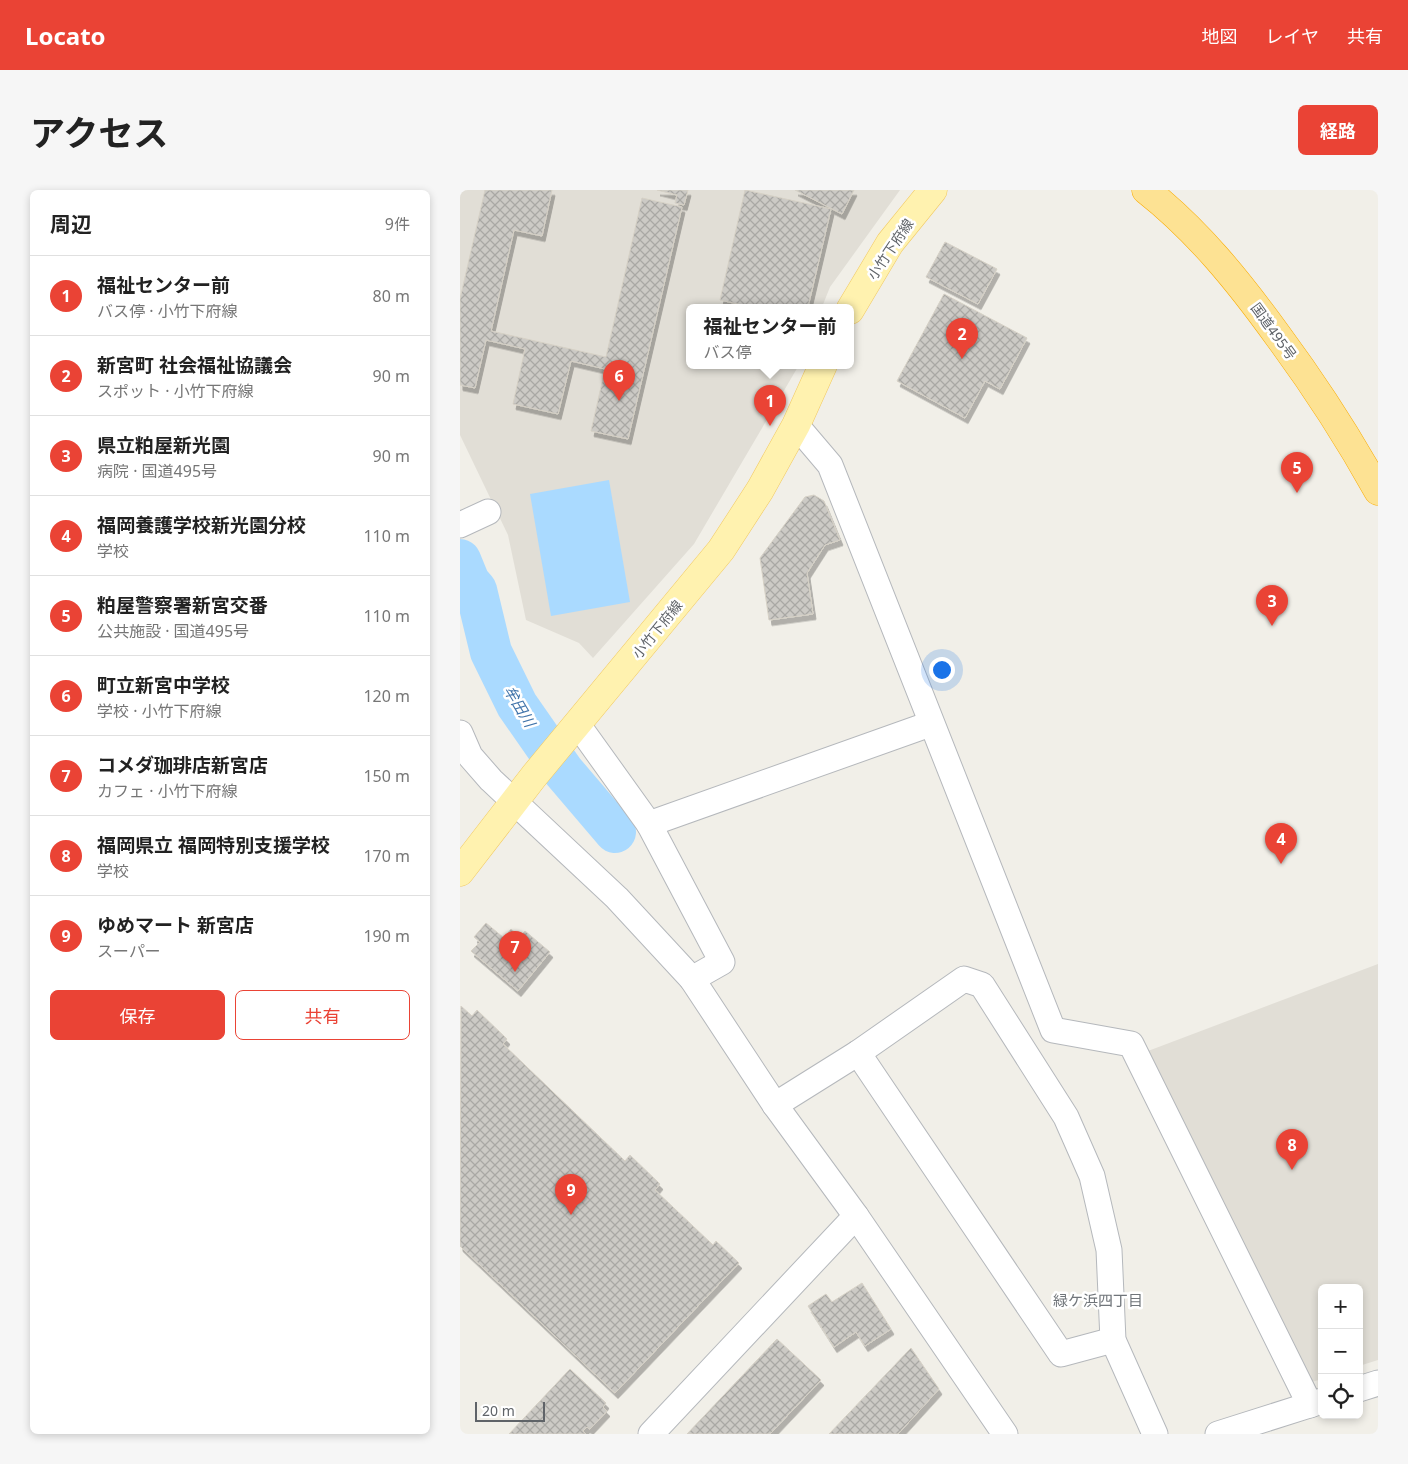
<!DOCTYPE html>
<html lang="ja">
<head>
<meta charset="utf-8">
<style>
	body { margin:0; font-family:"Noto Sans","Noto Sans JP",sans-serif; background:#f6f6f6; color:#222 }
	.controls { position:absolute; right:15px; bottom:15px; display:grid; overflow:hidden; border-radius:8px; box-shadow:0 2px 8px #0003 }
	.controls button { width:45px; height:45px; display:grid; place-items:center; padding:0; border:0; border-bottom:1px solid #e0e0e0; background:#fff; color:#222; font:25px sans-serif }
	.scale { position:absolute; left:15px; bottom:12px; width:70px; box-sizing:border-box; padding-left:5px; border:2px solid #5f6368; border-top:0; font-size:14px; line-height:18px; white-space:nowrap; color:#5f6368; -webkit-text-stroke:4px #fff; paint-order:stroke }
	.you { position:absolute; left:481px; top:479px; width:18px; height:18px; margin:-12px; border:4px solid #fff; border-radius:50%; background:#1a73e8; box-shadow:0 0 0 8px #1a73e833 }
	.badge { display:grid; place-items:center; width:32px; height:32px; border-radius:50%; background:#ea4335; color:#fff; font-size:16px; font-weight:700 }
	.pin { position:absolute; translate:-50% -41px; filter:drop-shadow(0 1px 2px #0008) }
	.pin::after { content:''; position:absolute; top:26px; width:18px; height:15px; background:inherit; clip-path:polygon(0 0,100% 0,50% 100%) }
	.popup { position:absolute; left:226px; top:114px; width:168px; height:65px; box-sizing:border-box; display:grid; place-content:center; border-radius:8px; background:#fff; filter:drop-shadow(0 1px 4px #0005); font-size:16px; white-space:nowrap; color:#767676 }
	.popup b { font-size:19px; color:#222 }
	.popup::after { content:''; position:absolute; left:50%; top:100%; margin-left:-10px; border:10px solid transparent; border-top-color:#fff }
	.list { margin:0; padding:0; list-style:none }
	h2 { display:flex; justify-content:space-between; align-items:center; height:65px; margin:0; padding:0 20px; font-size:21px }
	h2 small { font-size:16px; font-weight:400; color:#767676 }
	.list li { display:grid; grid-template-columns:32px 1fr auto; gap:15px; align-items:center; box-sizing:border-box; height:80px; padding:0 20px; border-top:1px solid #e0e0e0 }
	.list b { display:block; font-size:19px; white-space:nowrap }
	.list p { margin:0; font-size:16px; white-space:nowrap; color:#767676 }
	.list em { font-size:16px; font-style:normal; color:#767676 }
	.actions { display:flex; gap:10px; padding:15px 20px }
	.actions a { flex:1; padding:11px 0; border:1px solid #ea4335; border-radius:8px; text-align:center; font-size:18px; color:#ea4335 }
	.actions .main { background:#ea4335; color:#fff }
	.icon { flex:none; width:28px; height:28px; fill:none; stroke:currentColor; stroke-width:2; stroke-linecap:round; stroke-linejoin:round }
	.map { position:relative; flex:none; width:918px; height:1244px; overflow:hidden; border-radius:8px }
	header { display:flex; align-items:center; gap:30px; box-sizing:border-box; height:70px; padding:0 25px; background:#ea4335; color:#fff }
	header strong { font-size:24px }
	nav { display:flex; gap:28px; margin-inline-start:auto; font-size:18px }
	.intro { display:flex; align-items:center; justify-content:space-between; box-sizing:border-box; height:120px; padding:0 30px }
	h1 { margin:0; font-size:35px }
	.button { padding:12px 22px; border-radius:8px; background:#ea4335; color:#fff; font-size:18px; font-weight:700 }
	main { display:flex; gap:30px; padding:0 30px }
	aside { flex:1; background:#fff; border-radius:8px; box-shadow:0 2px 8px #0003 }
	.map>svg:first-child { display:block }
	.education { fill:#e1ded6 }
	.water { fill:#aadaff }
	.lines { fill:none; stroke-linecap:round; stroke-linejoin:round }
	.river { stroke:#aadaff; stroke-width:42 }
	.building { fill:url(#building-cross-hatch); stroke:#d6d1c6; filter:url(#shadow) }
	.minor-casing { stroke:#b5b8bc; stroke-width:27 }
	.major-casing { stroke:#f2c960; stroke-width:29 }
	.highway-casing { stroke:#f9ab00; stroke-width:29 }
	.minor { stroke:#fff; stroke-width:25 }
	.major { stroke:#fff2af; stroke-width:28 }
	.highway { stroke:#fde293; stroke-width:28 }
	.labels { text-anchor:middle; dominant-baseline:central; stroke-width:5; stroke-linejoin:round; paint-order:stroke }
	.street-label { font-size:14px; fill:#5f6368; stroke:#fff }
	.water-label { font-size:15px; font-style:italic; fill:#4174aa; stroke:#fff }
	.neighbourhood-label { font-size:15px; fill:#70757a; stroke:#fff }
</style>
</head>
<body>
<header>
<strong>Locato</strong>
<nav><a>地図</a><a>レイヤ</a><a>共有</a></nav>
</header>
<div class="intro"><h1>アクセス</h1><a class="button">経路</a></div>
<main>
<aside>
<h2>周辺<small>9件</small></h2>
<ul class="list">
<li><span class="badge">1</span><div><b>福祉センター前</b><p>バス停 · 小竹下府線</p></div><em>80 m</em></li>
<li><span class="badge">2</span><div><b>新宮町 社会福祉協議会</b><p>スポット · 小竹下府線</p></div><em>90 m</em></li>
<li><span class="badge">3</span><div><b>県立粕屋新光園</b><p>病院 · 国道495号</p></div><em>90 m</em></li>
<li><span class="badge">4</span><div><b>福岡養護学校新光園分校</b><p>学校</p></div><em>110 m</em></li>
<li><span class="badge">5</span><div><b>粕屋警察署新宮交番</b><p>公共施設 · 国道495号</p></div><em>110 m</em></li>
<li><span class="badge">6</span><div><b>町立新宮中学校</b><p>学校 · 小竹下府線</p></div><em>120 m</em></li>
<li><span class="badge">7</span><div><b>コメダ珈琲店新宮店</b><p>カフェ · 小竹下府線</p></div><em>150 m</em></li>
<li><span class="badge">8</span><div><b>福岡県立 福岡特別支援学校</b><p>学校</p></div><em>170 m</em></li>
<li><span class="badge">9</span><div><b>ゆめマート 新宮店</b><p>スーパー</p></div><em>190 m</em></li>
</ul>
<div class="actions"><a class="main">保存</a><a>共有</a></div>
</aside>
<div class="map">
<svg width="918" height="1244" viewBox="0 0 918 1244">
	<defs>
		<pattern id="building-cross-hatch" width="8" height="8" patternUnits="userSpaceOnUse" patternTransform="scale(1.25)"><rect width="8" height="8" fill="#cccac5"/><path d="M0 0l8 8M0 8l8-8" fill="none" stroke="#a9a8a4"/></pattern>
		<filter id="shadow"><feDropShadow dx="3" dy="5.5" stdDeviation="0" flood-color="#0004"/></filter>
	</defs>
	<rect width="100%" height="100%" fill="#f1efe8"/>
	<g class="education">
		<path d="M0 0H440L370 97 362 117H230V175H339L234 354 133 468 119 453 66 430 48 345 0 245Z"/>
		<path d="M918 774V1170L899 1176V1098H862V1189L848 1193 688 861Z"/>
	</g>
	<path class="water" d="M149 290 170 412 91 426 70 304Z"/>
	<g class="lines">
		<path class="river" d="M0 370 9 392 16 400 31 462 57 515 103 581 155 642"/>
	</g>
	<g class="building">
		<path d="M25 0H92L82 46 54 40 31 141 146 167 182 8 222 17 168 249 131 241 145 179 111 171 98 224 53 214 65 159 26 150 15 198 0 195V109Z"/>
		<path d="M197 0H228L224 15 215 13 217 5Z"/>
		<path d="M285 0 371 19 348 117H291L260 110Z"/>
		<path d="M335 0H394L382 24Z"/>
		<path d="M485 52 537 79 518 114 466 87Z"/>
		<path d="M484 104 567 148 540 199 525 191 505 228 437 191Z"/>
		<path d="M354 305 364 311 380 350 365 355 347 383 353 424 309 430 300 368 345 307Z"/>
		<path d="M26 733 44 748 51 739 60 747 65 741 90 762 58 801 11 761 20 752 14 747Z"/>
		<path d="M1 816 12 826 17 820 47 849 43 854 165 971 170 965 200 994 195 1000 253 1055 256 1051 279 1073 155 1203 0 1056Z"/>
		<path d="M402 1093 431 1139 405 1156 396 1142 374 1157 348 1116 366 1104 372 1112Z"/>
		<path d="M317 1149 361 1190 310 1244H227Z"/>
		<path d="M451 1158 479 1199 438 1244H369Z"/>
		<path d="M110 1179 146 1213 143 1217 147 1221 130 1239 127 1237 123 1241 126 1244H49Z"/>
	</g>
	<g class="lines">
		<g class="minor-casing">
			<g id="minor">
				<path d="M336 235 370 275 593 840 671 854 850 1215"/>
				<path d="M0 335 28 322"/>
				<path d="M118 535 189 634 262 772 232 789"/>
				<path d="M0 543 10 566 31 590 157 708 232 789 315 915 396 1026 545 1244"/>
				<path d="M189 634 470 534"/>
				<path d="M398 863 601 1164 653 1150"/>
				<path d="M315 915 398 863 504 789 522 795 606 927 632 986 649 1060 653 1150 695 1244"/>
				<path d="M899 1199 918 1193"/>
				<path d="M191 1244 396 1026"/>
				<path d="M758 1244 862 1211"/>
			</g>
		</g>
		<g class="major-casing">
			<g id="major">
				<path d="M390 120 430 53 473 0"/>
				<path d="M0 682 74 586 261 360 300 300 336 235 363 175"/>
			</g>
		</g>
		<g class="highway-casing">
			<path id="highway" d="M686 0C738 41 779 92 818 146 855 196 888 247 918 301"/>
		</g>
		<use href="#minor" class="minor"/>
		<use href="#major" class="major"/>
		<use href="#highway" class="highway"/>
	</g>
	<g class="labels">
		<g class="street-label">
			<text transform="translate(430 59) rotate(-56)">小竹下府線</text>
			<text transform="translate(814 141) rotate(54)">国道495号</text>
			<text transform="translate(197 439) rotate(-51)">小竹下府線</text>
		</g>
		<g class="water-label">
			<text transform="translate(60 516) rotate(59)">牟田川</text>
		</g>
		<g class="neighbourhood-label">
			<text x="638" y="1110">緑ケ浜四丁目</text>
		</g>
	</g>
</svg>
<div class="controls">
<button>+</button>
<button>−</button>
<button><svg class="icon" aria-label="locate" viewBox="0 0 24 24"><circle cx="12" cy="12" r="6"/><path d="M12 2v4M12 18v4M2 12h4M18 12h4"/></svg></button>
</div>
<div class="scale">20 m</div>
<div class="you"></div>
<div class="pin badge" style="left:310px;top:236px">1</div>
<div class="popup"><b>福祉センター前</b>バス停</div>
<div class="pin badge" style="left:502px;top:169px">2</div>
<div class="pin badge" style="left:812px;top:436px">3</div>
<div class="pin badge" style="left:821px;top:674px">4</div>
<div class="pin badge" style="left:837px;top:303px">5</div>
<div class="pin badge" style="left:159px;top:211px">6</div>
<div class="pin badge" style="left:55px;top:782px">7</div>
<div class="pin badge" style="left:832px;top:980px">8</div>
<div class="pin badge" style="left:111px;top:1025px">9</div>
</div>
</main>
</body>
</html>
